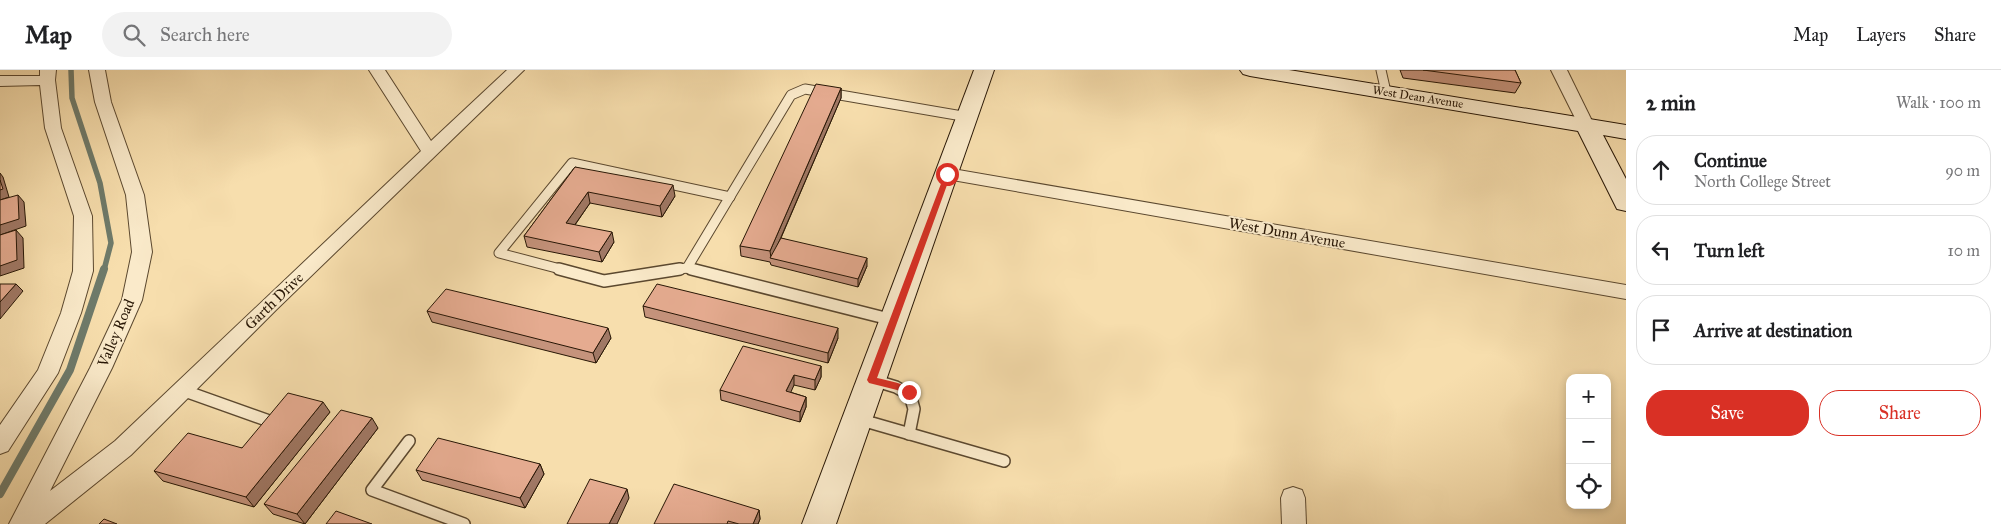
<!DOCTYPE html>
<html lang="en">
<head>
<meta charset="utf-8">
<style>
	body { margin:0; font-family:"IM FELL Great Primer",serif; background:#f2f2f2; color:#202124 }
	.controls { position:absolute; right:15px; bottom:15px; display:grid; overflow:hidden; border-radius:10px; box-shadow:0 2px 8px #0003 }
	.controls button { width:45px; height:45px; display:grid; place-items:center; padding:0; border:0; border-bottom:1px solid #e0e0e0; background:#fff; color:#202124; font:25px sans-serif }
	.stop { position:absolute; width:15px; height:15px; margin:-11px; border:4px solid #d93025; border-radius:50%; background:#fff }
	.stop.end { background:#d93025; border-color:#fff; box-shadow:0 1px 5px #0008 }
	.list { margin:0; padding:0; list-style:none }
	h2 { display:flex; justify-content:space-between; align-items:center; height:65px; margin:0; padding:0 20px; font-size:21px }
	h2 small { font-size:16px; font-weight:400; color:#757577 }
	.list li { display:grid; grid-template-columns:32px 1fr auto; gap:15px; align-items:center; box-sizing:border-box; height:70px; margin:0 10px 10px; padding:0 10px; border:1px solid #e0e0e0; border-radius:20px }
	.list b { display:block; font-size:19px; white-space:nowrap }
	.list p { margin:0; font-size:16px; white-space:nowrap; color:#757577 }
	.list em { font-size:16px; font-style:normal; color:#757577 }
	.actions { display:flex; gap:10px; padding:15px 20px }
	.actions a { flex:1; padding:11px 0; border:1px solid #d93025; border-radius:20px; text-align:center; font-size:18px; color:#d93025 }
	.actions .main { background:#d93025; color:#fff }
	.icon { flex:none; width:28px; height:28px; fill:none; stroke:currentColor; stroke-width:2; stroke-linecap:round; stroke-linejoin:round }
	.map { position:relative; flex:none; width:1626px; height:454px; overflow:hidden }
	header { display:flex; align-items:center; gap:30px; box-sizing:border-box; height:70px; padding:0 25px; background:#fff; border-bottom:1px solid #e0e0e0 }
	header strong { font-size:24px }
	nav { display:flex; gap:28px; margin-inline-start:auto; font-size:18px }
	.search { width:350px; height:45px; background:#f2f2f2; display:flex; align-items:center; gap:12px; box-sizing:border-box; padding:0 18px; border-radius:28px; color:#757577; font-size:19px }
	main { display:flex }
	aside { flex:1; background:#fff }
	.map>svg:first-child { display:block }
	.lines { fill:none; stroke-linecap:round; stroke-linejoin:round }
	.stream-far1 { stroke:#6e7a6a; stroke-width:5.5 }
	.stream { stroke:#6e7a6a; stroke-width:8 }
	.lane-far1-casing { stroke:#5b482f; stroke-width:11 }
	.lane-casing { stroke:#5b482f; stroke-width:14 }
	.street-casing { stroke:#5b482f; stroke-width:2 }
	.secondary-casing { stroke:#271605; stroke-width:2 }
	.lane-far1 { stroke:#faeaca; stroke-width:9 }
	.lane { stroke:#faeaca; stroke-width:11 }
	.street { fill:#faeaca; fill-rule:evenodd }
	.secondary { fill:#faeaca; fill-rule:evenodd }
	.wall { fill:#c5937c; stroke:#271605 }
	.shaded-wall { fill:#a07865; stroke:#271605 }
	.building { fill:#e5ab90; stroke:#271605 }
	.route { fill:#d93025 }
	.labels { text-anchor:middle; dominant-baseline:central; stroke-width:4; stroke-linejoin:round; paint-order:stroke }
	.far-street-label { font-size:12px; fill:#271605; stroke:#faeaca }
	.street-label { font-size:15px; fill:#271605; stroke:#faeaca }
</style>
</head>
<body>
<header>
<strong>Map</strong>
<div class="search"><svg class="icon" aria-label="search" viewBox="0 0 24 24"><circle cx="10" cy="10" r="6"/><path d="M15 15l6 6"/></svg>Search here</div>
<nav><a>Map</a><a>Layers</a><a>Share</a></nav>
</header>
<main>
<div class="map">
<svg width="1626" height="454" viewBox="0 0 1626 454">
	<rect width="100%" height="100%" fill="#f7dead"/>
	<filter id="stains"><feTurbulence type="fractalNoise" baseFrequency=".004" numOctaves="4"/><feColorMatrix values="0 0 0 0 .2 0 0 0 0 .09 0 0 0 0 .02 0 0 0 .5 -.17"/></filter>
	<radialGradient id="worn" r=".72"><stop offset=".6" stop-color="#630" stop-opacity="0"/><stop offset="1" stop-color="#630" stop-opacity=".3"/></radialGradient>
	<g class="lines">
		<path class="stream-far1" d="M71 0 72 28 100 113 111 173 104 200"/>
		<path class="stream" d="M0 424 70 300 104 199"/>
		<g class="lane-far1-casing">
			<g id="lane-far1">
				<path d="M1381 0 1386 22"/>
				<path d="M564 200 499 183 572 93 730 127"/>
				<path d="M672 200 687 198"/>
				<path d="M696 200 687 198 791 25 805 19 968 47"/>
			</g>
		</g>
		<g class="lane-casing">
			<g id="lane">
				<path d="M559 199 604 211 680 199"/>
				<path d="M691 199 893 250"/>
				<path d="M873 310 896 317 910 325 914 339 909 364"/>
				<path d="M182 320 272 352"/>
				<path d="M858 349 1004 391"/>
				<path d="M409 371 372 420 464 454"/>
			</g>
		</g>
		<g class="street-casing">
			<g id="street">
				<path d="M40 0H56L55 10 61 58 92 146 93 201 81 243 58 303 8 381 0 384V355L38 300 61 243 73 201 74 146 45 58 40 15 0 16V6H40Z"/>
				<path d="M89 0H105L111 32 144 125 152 182 142 230 112 298 50 421 115 371 421 81 369 0H385L431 71 507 0H524L276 240 131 385 45 454H9L90 298 122 230 132 182 126 125 95 32Z"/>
				<path d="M1551 0H1567L1594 55 1592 58H1580Z"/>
				<path d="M947 98 1626 215V229L941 108 938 104 941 100Z"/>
				<path d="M1293 417 1302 420 1305 428 1306 454H1282L1281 428 1284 420Z"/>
			</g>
		</g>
		<g class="secondary-casing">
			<g id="secondary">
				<path d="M974 0H994L836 454H802Z"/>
				<path d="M1240 0H1289L1626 55V69L1603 65 1626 109V141L1617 139 1578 61 1250 6 1243 4Z"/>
			</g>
		</g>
		<use href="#lane-far1" class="lane-far1"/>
		<use href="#lane" class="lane"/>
		<use href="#street" class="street"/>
		<use href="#secondary" class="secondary"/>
	</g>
	<g class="wall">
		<path d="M1400 0H1515L1521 13 1515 23 1403 8Z"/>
		<path d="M841 18V28L781 168 867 196 858 217 771 195 770 192 741 186 740 176Z"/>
		<path d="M575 97 675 126 662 147 590 133 575 155 614 172 602 192 527 177 524 166Z"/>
		<path d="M643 236 838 268 828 293 645 247Z"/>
		<path d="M427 241 611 268 596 293 432 252Z"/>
		<path d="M821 296V307L815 320 794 315 790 322 806 327V337L800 352 721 330 720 320Z"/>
		<path d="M330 342 254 437 163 411 154 401 242 378Z"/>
		<path d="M378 358 305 454 273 444 264 434Z"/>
		<path d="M540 394 544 404 525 438 422 410 416 400Z"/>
		<path d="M759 440 760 449 758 454H654Z"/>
	</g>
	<g class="shaded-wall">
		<path d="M841 18V28L772 188H771L770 181Z"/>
		<path d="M0 103 3 107 9 127 0 130Z"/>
		<path d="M673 115 675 126 662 147 660 136Z"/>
		<path d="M588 122 590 133 569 163 566 153Z"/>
		<path d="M18 125 24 132 26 156 0 165V155Z"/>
		<path d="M16 160 23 168 24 198 0 206V196Z"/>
		<path d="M612 162 614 172 602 192 599 182Z"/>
		<path d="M867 188V196L858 217V209Z"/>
		<path d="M16 214 23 221 0 249V232Z"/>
		<path d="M608 258 611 268 596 293 593 283Z"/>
		<path d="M838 258V268L828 293V283Z"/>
		<path d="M821 296V307L815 320V310Z"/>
		<path d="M794 305V315L787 331 786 321Z"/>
		<path d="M806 327V337L800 352V342Z"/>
		<path d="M323 332 330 342 254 437 246 427Z"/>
		<path d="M372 348 378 358 305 454 297 444Z"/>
		<path d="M540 394 544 404 525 438 520 428Z"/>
		<path d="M627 419 629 428 617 454H609Z"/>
		<path d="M759 440 760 449 758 454H753Z"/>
	</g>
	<g class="building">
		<path d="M1423 0H1515L1521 13Z"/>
		<path d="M816 14 841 18 770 181 740 176Z"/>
		<path d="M575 97 673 115 660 136 588 122 566 153 612 162 599 182 524 166Z"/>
		<path d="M0 110 3 119 0 120Z"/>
		<path d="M18 125 19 149 0 155V130Z"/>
		<path d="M16 160 17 190 0 196V165Z"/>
		<path d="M781 168 867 188 858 209 770 188Z"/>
		<path d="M0 214H16L0 232Z"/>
		<path d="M657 214 838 258 828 283 643 236Z"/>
		<path d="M446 219 608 258 593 283 427 241Z"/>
		<path d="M743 276 821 296 815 310 794 305 786 321 806 327 800 342 720 320Z"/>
		<path d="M288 323 323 332 246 427 154 401 188 363 242 378Z"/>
		<path d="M341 340 372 348 297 444 264 434Z"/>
		<path d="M438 368 540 394 520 428 416 400Z"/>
		<path d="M590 409 627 419 609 454H567Z"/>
		<path d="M674 414 759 440 753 454H739L728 451 727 454H654Z"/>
		<path d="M336 441 372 454H326Z"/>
		<path d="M104 449 117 454H99Z"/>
	</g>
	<path class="route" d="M945 103 951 104 877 308C889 311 906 313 914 322L909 326 897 320 869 313 867 310Z"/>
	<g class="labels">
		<g class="far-street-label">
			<text transform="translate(1418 27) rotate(9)">West Dean Avenue</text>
		</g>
		<g class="street-label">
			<text transform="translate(1287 163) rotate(10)">West Dunn Avenue</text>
			<text transform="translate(274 231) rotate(-44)">Garth Drive</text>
			<text transform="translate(116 263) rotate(-67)">Valley Road</text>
		</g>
	</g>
	<rect width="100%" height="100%" filter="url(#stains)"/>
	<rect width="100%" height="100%" fill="url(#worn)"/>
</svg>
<div class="controls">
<button>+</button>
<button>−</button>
<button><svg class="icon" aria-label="locate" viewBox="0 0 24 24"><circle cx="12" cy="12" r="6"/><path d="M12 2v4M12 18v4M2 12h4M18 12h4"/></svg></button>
</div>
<div class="stop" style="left:947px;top:104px"></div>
<div class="stop end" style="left:909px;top:322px"></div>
</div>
<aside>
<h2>2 min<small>Walk · 100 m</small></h2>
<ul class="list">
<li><svg class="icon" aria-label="ahead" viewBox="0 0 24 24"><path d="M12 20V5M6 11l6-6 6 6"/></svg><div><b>Continue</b><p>North College Street</p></div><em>90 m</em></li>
<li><svg class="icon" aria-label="left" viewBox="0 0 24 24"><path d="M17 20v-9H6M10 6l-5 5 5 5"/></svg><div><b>Turn left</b></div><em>10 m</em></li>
<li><svg class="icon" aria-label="arrive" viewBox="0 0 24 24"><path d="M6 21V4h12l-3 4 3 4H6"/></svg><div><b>Arrive at destination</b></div></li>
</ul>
<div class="actions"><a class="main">Save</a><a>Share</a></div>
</aside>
</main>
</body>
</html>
